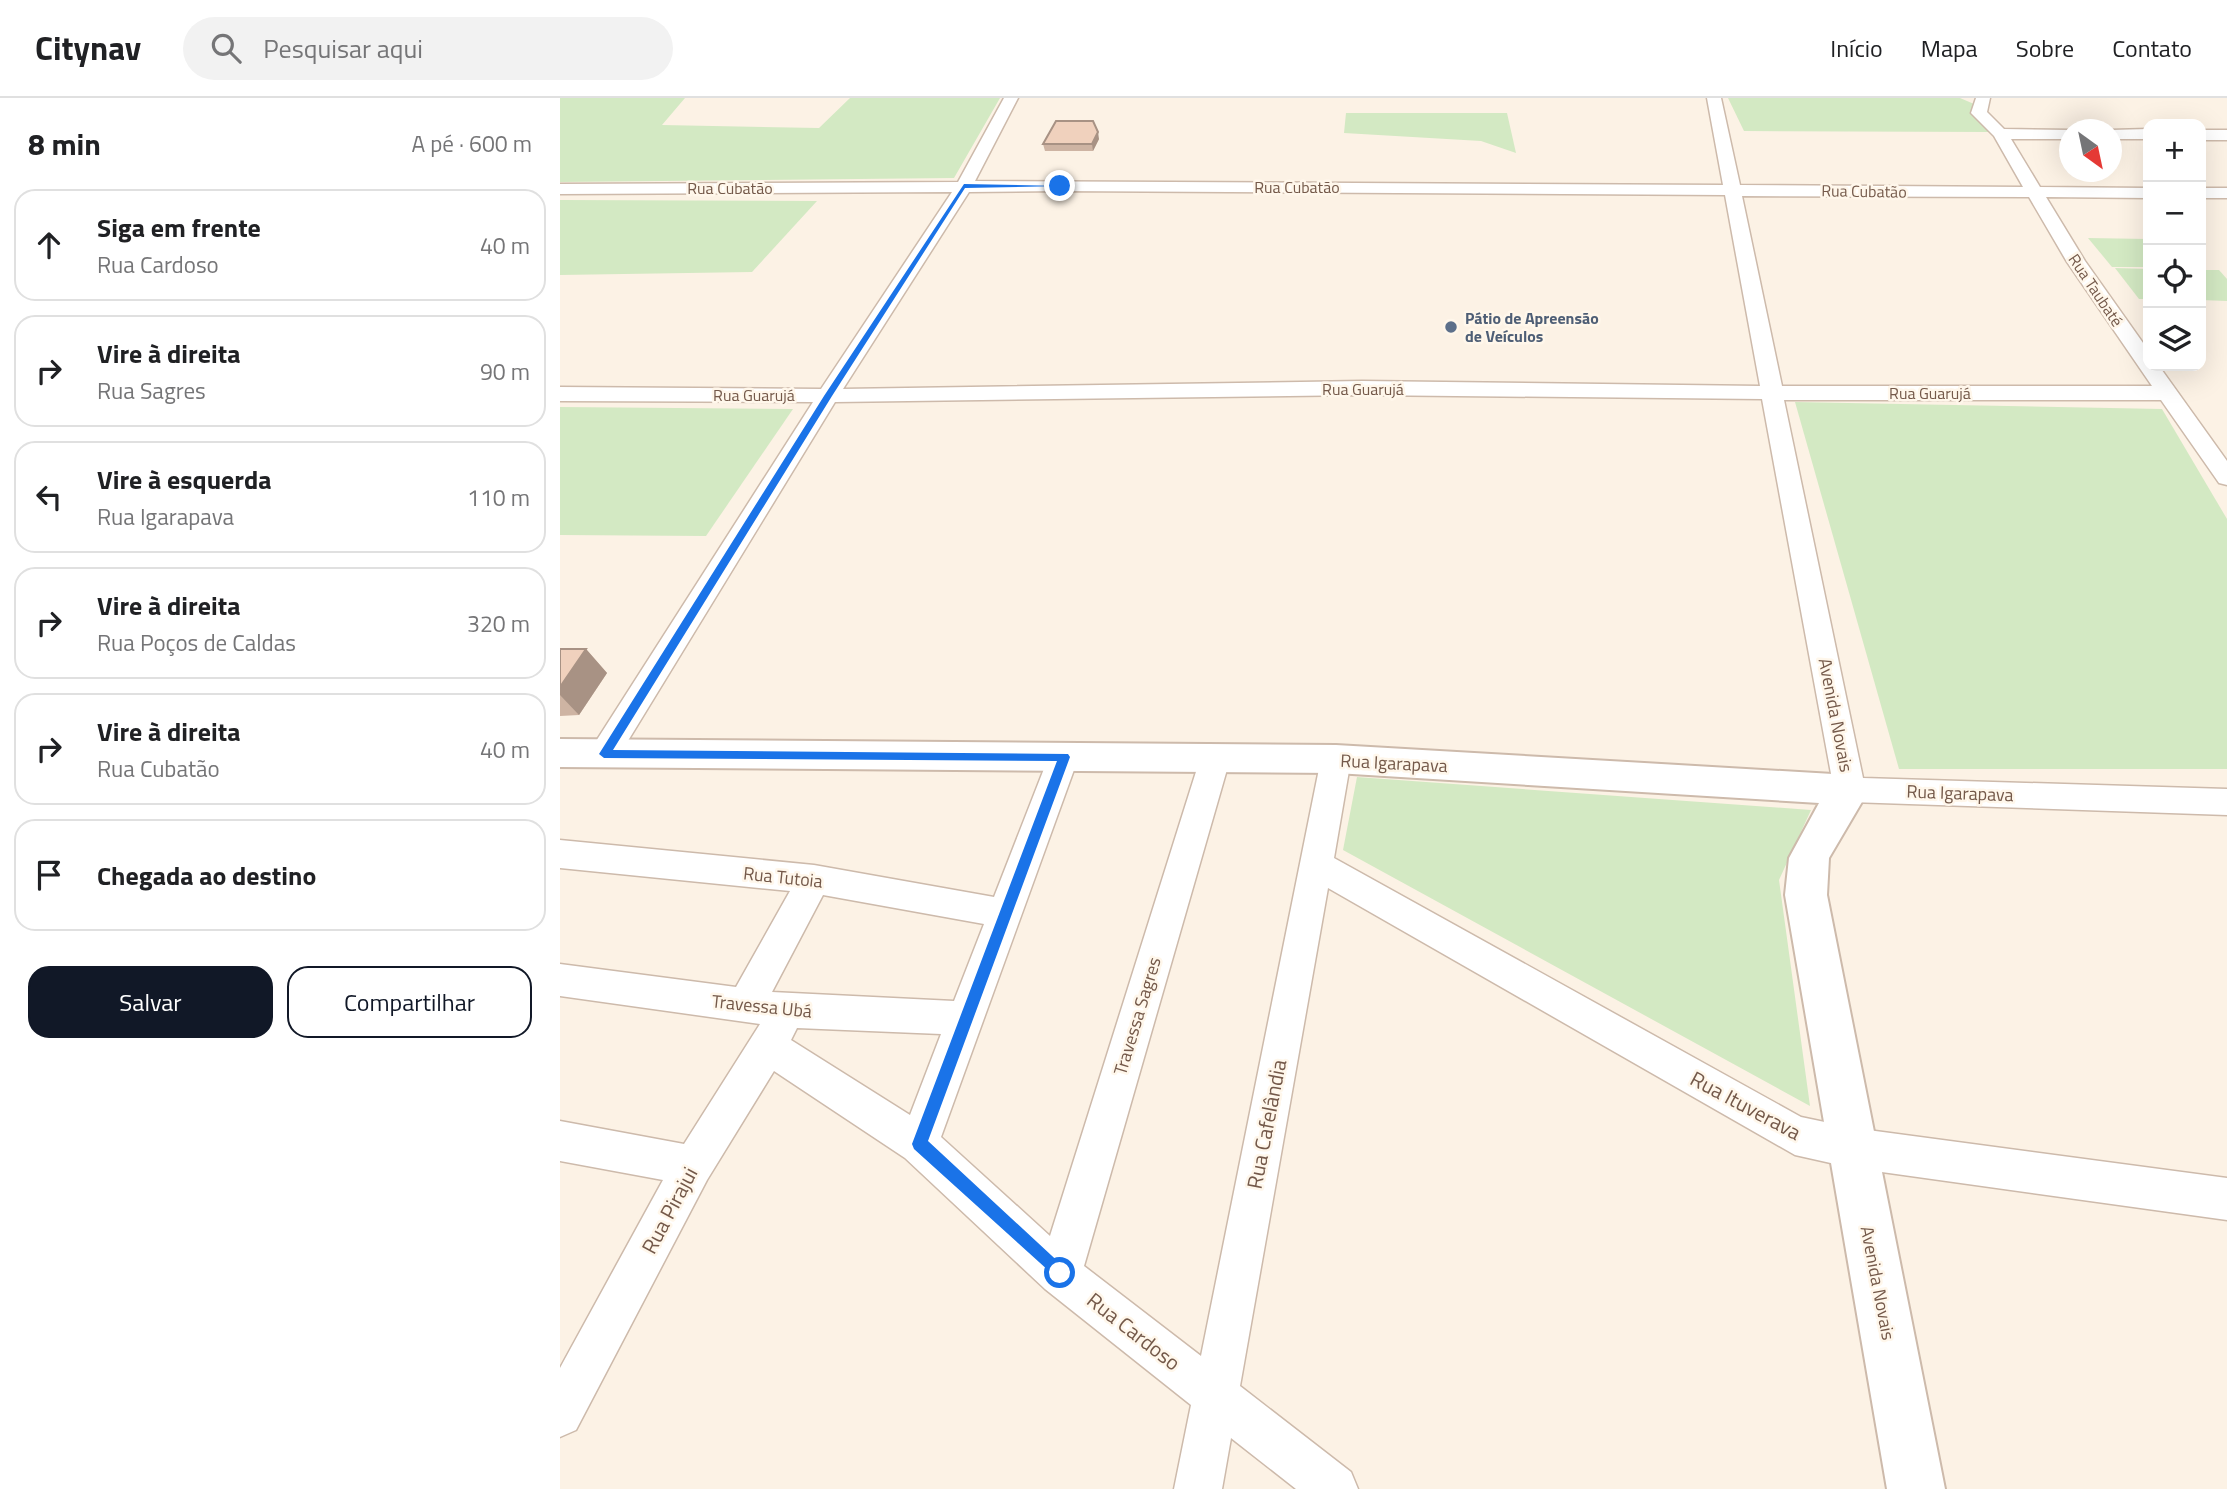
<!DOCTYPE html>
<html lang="pt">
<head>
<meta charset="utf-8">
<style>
	body { margin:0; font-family:"Titillium Web",sans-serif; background:#f2f2f2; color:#202124 }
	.controls { position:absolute; right:21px; top:21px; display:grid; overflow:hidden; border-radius:14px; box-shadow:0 7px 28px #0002 }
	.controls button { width:63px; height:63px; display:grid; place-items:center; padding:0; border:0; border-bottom:2px solid #e0e0e0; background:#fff; color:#202124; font:35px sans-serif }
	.compass { position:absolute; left:1499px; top:21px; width:63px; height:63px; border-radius:50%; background:#fff; box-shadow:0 7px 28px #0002; rotate:147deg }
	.stop { position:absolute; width:21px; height:21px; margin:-16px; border:5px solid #1a73e8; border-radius:50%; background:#fff }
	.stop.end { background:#1a73e8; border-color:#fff; box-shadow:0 2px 7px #0008 }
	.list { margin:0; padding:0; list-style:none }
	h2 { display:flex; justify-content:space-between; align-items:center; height:91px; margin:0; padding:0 28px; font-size:30px }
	h2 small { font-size:23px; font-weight:400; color:#757577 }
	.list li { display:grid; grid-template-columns:46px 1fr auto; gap:21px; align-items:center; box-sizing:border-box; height:112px; margin:0 14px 14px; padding:0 14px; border:2px solid #e0e0e0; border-radius:21px }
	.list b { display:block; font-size:26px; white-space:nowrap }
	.list p { margin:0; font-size:23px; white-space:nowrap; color:#757577 }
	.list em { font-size:23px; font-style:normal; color:#757577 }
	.actions { display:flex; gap:14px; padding:21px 28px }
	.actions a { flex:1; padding:16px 0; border:2px solid #111827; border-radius:21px; text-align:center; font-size:24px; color:#111827 }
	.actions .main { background:#111827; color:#fff }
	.icon { flex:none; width:38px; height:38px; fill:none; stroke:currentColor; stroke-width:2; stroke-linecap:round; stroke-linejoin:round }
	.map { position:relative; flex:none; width:1667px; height:1391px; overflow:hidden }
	header { display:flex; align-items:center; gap:42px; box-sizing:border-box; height:98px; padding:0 35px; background:#fff; border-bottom:2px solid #e0e0e0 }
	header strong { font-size:33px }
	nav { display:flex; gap:38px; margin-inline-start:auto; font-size:24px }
	.search { width:490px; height:63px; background:#f2f2f2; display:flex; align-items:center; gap:18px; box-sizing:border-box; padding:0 24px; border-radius:38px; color:#757577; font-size:26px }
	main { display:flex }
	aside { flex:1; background:#fff }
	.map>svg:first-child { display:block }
	.green { fill:#d3e9c3 }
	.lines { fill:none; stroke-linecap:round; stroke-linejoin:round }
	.minor-casing { stroke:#cdbaab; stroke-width:3 }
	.tertiary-casing { stroke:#cdbaab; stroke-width:4 }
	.minor { fill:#fff; fill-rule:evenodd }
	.tertiary { fill:#fff; fill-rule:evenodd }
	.wall { fill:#ceb4a3 }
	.shaded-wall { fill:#a89284 }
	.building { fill:#f0d1bd; stroke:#a89284; stroke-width:2 }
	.route { fill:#1a73e8 }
	.service-dot { fill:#5c6f8a; stroke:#fff7eb; stroke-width:2.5 }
	.labels { text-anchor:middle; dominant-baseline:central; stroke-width:5; stroke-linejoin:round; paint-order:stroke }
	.far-street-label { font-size:16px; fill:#74594a; stroke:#fff7eb }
	.far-service-label { font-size:16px; font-weight:bold; fill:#4e5e75; stroke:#fff7eb; text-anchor:start }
	.street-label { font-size:18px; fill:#74594a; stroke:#fff7eb }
	.near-street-label { font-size:21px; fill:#74594a; stroke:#fff7eb }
</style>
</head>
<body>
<header>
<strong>Citynav</strong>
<div class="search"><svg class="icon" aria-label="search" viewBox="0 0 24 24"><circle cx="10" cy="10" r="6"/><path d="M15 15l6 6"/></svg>Pesquisar aqui</div>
<nav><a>Início</a><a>Mapa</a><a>Sobre</a><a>Contato</a></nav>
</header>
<main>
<aside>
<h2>8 min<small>A pé · 600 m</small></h2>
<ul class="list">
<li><svg class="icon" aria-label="ahead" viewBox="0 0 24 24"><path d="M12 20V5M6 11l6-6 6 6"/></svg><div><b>Siga em frente</b><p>Rua Cardoso</p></div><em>40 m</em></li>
<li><svg class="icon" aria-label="right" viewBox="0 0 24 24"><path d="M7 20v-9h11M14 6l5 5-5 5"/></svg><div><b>Vire à direita</b><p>Rua Sagres</p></div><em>90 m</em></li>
<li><svg class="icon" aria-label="left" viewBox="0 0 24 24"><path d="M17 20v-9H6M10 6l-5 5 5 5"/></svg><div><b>Vire à esquerda</b><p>Rua Igarapava</p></div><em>110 m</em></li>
<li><svg class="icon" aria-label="right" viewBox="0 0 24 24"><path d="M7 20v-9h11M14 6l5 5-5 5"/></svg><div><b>Vire à direita</b><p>Rua Poços de Caldas</p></div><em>320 m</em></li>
<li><svg class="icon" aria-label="right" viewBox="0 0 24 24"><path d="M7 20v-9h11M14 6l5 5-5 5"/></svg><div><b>Vire à direita</b><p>Rua Cubatão</p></div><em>40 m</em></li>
<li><svg class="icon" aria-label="arrive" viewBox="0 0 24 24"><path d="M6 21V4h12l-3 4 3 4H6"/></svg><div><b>Chegada ao destino</b></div></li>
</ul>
<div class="actions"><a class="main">Salvar</a><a>Compartilhar</a></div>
</aside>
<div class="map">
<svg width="1667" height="1391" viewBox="0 0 1667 1391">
	<rect width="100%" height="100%" fill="#fcf2e5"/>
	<g class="green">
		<path d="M0 0H125L102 27 259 30 290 0H440L394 80 0 84Z"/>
		<path d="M1168 0H1400L1414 6 1429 34 1184 33Z"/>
		<path d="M786 15H947L956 55 921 43 784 35Z"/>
		<path d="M0 102 257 103 192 174 0 177Z"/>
		<path d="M1528 140 1588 141V169H1552Z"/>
		<path d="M1555 170 1588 171V201H1579Z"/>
		<path d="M1641 172H1659L1667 181V203L1641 202Z"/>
		<path d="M1235 304 1602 311 1667 421V671H1339Z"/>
		<path d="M0 309 233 311 146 438 0 437Z"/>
		<path d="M797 679 1251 712 1219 782 1250 1008 783 752Z"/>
	</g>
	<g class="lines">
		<g class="minor-casing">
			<g id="minor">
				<path d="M444 0H458L415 83 1163 87 1147 0H1161L1180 87 1463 89 1434 38 1411 15 1416 0H1430L1427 14 1444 31 1511 32 1510 41H1451L1480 89 1588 90V100L1486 99 1525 163 1588 252V268H1599L1667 363V387L1659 385 1601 302H1224L1303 680 1667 691V717L1290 704 1279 701 1274 692 1202 301 802 297 275 304 55 664 44 668 33 664 29 656 33 648 253 304 0 303V289L261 291 392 94 0 96V86L398 84ZM500 93 1165 97 1200 288 802 283 283 291 409 94ZM1182 98 1469 99 1507 164 1592 288H1222Z"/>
				<path d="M1588 31V41H1552L1551 32Z"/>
				<rect x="1641" y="32" width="26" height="10"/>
				<rect x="1641" y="90" width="26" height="10"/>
				<path d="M504 646 515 650 519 658 381 1039 490 1138 640 661 644 653 655 649 666 653 670 661 524 1168 641 1258 761 661 765 653 776 649 787 653 791 661 774 760 1241 1019 1293 1030 1667 1080V1122L1293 1070 1235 1057 768 790 680 1288 791 1374 798 1391H736L671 1340 662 1391H614L631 1307 485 1191 345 1060 214 973 147 1082 16 1332 0 1339V1270L103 1082 0 1063V1023L124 1046 200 926 0 898V866L176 889 230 793 0 770V742L254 767 434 799 489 658 493 650ZM263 797 424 826 394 903 212 894ZM237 930 381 936 350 1017 231 942Z"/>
			</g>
		</g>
		<g class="tertiary-casing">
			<path id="tertiary" d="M0 641 776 647 1290 677 1304 681 1309 692 1269 760 1267 797 1385 1391H1327L1225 797 1229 760 1259 705 776 675 0 669Z"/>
		</g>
		<use href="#minor" class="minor"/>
		<use href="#tertiary" class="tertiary"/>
	</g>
	<g class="wall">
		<path d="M539 41 533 53H485L483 46Z"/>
		<path d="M0 551H26L47 575 19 617 0 618Z"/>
	</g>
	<g class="shaded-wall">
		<path d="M538 34 539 41 533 53 532 46Z"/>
		<path d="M26 551 47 575 19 617 0 597V589Z"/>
	</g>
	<g class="building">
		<path d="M496 23H533L538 34 532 46H483Z"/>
		<path d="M0 551H26L0 589Z"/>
	</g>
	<path class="route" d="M404 86 503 88 405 90 272 298 53 652 508 656 510 659 368 1043 505 1170 507 1175 505 1181 500 1183 354 1051 352 1046 497 663 44 660 39 656 264 298Z"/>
	<circle class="service-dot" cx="891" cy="229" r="7"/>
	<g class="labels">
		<g class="far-street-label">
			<text x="737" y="89">Rua Cubatão</text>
			<text x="170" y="90">Rua Cubatão</text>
			<text transform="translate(1304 93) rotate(1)">Rua Cubatão</text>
			<text transform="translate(1536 192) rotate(56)">Rua Taubaté</text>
			<text x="803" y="291">Rua Guarujá</text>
			<text x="1370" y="295">Rua Guarujá</text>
			<text x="194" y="297">Rua Guarujá</text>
		</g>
		<g class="far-service-label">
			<text x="905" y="220">Pátio de Apreensão<tspan x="905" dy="18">de Veículos</tspan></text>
		</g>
		<g class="street-label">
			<text transform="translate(1276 617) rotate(79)">Avenida Novais</text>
			<text transform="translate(834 665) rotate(3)">Rua Igarapava</text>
			<text transform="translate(1400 695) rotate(2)">Rua Igarapava</text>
			<text transform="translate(223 779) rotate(6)">Rua Tutoia</text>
			<text transform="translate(202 908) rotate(6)">Travessa Ubá</text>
			<text transform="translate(577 918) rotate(-73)">Travessa Sagres</text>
			<text transform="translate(1318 1185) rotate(79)">Avenida Novais</text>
		</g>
		<g class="near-street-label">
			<text transform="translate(1186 1007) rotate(28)">Rua Ituverava</text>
			<text transform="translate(706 1026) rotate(-79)">Rua Cafelândia</text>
			<text transform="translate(109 1112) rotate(-62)">Rua Pirajui</text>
			<text transform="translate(574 1233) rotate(38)">Rua Cardoso</text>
		</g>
	</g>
</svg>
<div class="controls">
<button>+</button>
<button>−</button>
<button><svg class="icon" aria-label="locate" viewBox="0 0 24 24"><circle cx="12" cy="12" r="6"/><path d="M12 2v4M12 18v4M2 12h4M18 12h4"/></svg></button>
<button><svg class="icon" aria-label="layers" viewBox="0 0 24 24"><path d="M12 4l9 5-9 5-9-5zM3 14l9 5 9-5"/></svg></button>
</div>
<svg class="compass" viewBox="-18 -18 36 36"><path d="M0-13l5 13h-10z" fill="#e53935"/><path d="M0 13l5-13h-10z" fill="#757577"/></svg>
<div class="stop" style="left:500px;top:1175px"></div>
<div class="stop end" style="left:500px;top:88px"></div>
</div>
</main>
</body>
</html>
